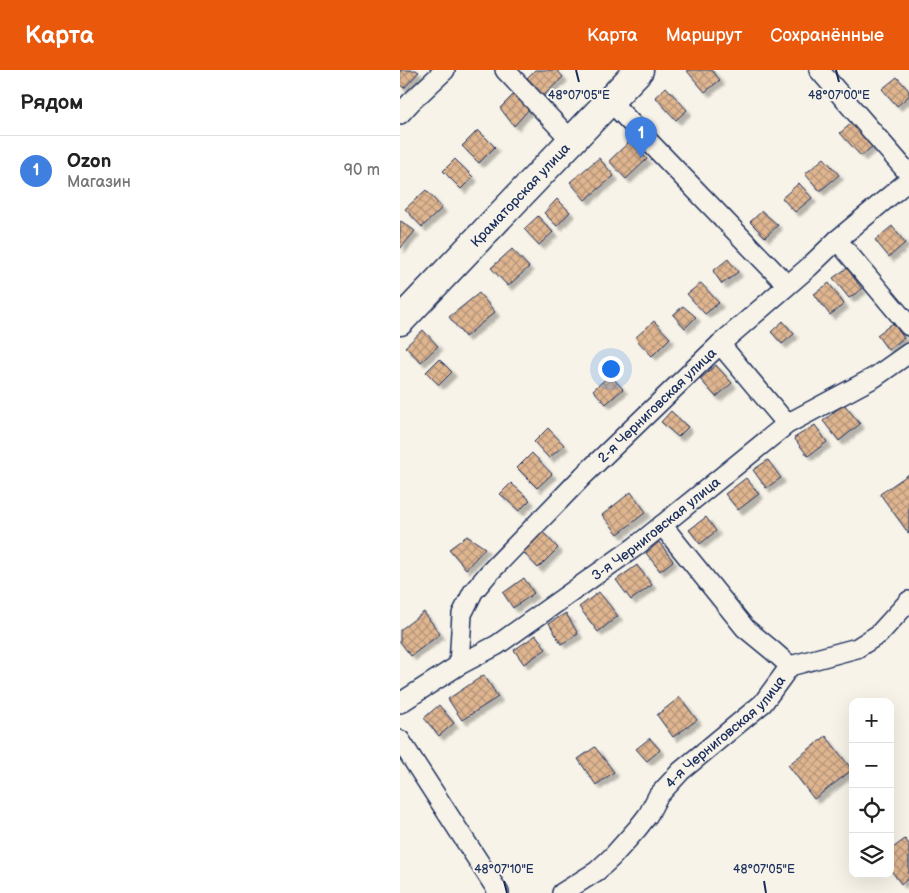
<!DOCTYPE html>
<html lang="ru">
<head>
<meta charset="utf-8">
<style>
	body { margin:0; font-family:"Balsamiq Sans",sans-serif; background:#f2f2f2; color:#222 }
	.controls { position:absolute; right:15px; bottom:15px; display:grid; overflow:hidden; border-radius:10px; box-shadow:0 5px 20px #0002 }
	.controls button { width:45px; height:45px; display:grid; place-items:center; padding:0; border:0; border-bottom:1px solid #e0e0e0; background:#fff; color:#222; font:25px sans-serif }
	.you { position:absolute; left:210px; top:298px; width:18px; height:18px; margin:-12px; border:4px solid #fff; border-radius:50%; background:#1a73e8; box-shadow:0 0 0 8px #1a73e833 }
	.badge { display:grid; place-items:center; width:32px; height:32px; border-radius:50%; background:#ea580c; color:#fff; font-size:16px; font-weight:700 }
	.pin { position:absolute; translate:-50% -41px; filter:drop-shadow(0 1px 2px #0008) }
	.pin::after { content:''; position:absolute; top:26px; width:18px; height:15px; background:inherit; clip-path:polygon(0 0,100% 0,50% 100%) }
	.list { margin:0; padding:0; list-style:none }
	h2 { display:flex; justify-content:space-between; align-items:center; height:65px; margin:0; padding:0 20px; font-size:21px }
	h2 small { font-size:16px; font-weight:400; color:#767676 }
	.list li { display:grid; grid-template-columns:32px 1fr auto; gap:15px; align-items:center; box-sizing:border-box; height:70px; padding:0 20px; border-top:1px solid #e0e0e0 }
	.list b { display:block; font-size:19px; white-space:nowrap }
	.list p { margin:0; font-size:16px; white-space:nowrap; color:#767676 }
	.list em { font-size:16px; font-style:normal; color:#767676 }
	.icon { flex:none; width:28px; height:28px; fill:none; stroke:currentColor; stroke-width:2; stroke-linecap:round; stroke-linejoin:round }
	.map { position:relative; flex:none; width:509px; height:823px; overflow:hidden }
	header { display:flex; align-items:center; gap:30px; box-sizing:border-box; height:70px; padding:0 25px; background:#ea580c; color:#fff }
	header strong { font-size:24px }
	nav { display:flex; gap:28px; margin-inline-start:auto; font-size:18px }
	main { display:flex }
	aside { flex:1; background:#fff }
	.map>svg:first-child { display:block }
	.building { fill:url(#building-cross-hatch); stroke:#1b2f5e; filter:url(#shadow) }
	.lines { fill:none; stroke-linecap:round; stroke-linejoin:round }
	.minor-casing { stroke:#1b2f5e; stroke-width:22 }
	.primary-casing { stroke:#1b2f5e; stroke-width:31 }
	.minor { stroke:#f7f3e8; stroke-width:19 }
	.primary { stroke:#f7f3e8; stroke-width:28 }
	.ticks { fill:none; stroke:#1b2f5e; stroke-width:2 }
	.labels { text-anchor:middle; dominant-baseline:central; stroke-width:4; stroke-linejoin:round; paint-order:stroke }
	.street-label { font-size:14px; fill:#1b2f5e; stroke:#f7f3e8 }
	.ticks-label { font-size:12px; text-anchor:middle; fill:#1b2f5e; stroke:#f7f3e8; stroke-width:4; stroke-linejoin:round; paint-order:stroke }
</style>
</head>
<body>
<header>
<strong>Карта</strong>
<nav><a>Карта</a><a>Маршрут</a><a>Сохранённые</a></nav>
</header>
<main>
<aside>
<h2>Рядом<small></small></h2>
<ul class="list">
<li><span class="badge" style="background:#3f7fe0">1</span><div><b>Ozon</b><p>Магазин</p></div><em>90 m</em></li>
</ul>
</aside>
<div class="map">
<svg width="509" height="823" viewBox="0 0 509 823">
	<defs>
		<pattern id="building-cross-hatch" width="8" height="8" patternUnits="userSpaceOnUse" patternTransform="scale(1.25)"><rect width="8" height="8" fill="#e0b690"/><path d="M0 0l8 8M0 8l8-8" fill="none" stroke="#b59479"/></pattern>
		<filter id="shadow"><feDropShadow dx="4.5" dy="4.5" stdDeviation="1" flood-color="#0004"/></filter>
	</defs>
	<rect width="100%" height="100%" fill="#f7f3e8"/>
	<filter id="ink" filterUnits="userSpaceOnUse"><feTurbulence type="fractalNoise" baseFrequency=".02" numOctaves="2"/><feDisplacementMap in="SourceGraphic" scale="10" xChannelSelector="R" yChannelSelector="G"/><feConvolveMatrix kernelMatrix="1 2 1 2 8 2 1 2 1" color-interpolation-filters="sRGB"/></filter>
	<g filter="url(#ink)">
		<g class="building">
			<path d="M0 0H16L19 2 4 18 0 15Z"/>
			<path d="M135 0H157L163 7 143 26 127 8Z"/>
			<path d="M287 0H312L320 10 305 22 287 1Z"/>
			<path d="M497 7 509 21V26L497 36 482 19Z"/>
			<path d="M266 17 287 40 276 50 255 27Z"/>
			<path d="M115 23 130 38 114 56 100 38Z"/>
			<path d="M453 52 474 75 461 86 440 63Z"/>
			<path d="M78 60 95 77 79 93 62 76Z"/>
			<path d="M230 71 247 89 226 109 209 91Z"/>
			<path d="M199 88 214 106 185 130 170 112Z"/>
			<path d="M424 88 439 105 420 121 405 104Z"/>
			<path d="M55 89 73 107 61 119 43 101Z"/>
			<path d="M399 113 412 128 395 142 382 128Z"/>
			<path d="M26 120 42 138 22 157 5 139Z"/>
			<path d="M157 129 170 142 157 156 144 143Z"/>
			<path d="M362 141 378 155 365 167 350 152Z"/>
			<path d="M138 146 153 162 139 175 124 159Z"/>
			<path d="M1 151 15 161 0 179V152Z"/>
			<path d="M492 156 505 173 489 187 475 170Z"/>
			<path d="M112 179 129 197 108 216 91 198Z"/>
			<path d="M328 189 338 202 322 214 313 201Z"/>
			<path d="M447 198 462 219 449 228 433 208Z"/>
			<path d="M301 213 319 233 305 244 287 224Z"/>
			<path d="M429 213 444 234 430 245 414 224Z"/>
			<path d="M79 223 95 242 65 267 49 247Z"/>
			<path d="M283 236 296 247 285 258 273 245Z"/>
			<path d="M254 251 270 268 252 286 235 268Z"/>
			<path d="M383 251 394 264 382 274 371 262Z"/>
			<path d="M493 253 504 268 488 280 477 265Z"/>
			<path d="M23 260 38 276 21 292 5 277Z"/>
			<path d="M39 289 52 302 39 315 26 302Z"/>
			<path d="M316 295 332 313 316 327 300 309Z"/>
			<path d="M210 305 223 319 206 334 193 320Z"/>
			<path d="M444 334 460 354 439 371 423 351Z"/>
			<path d="M271 341 288 357 278 367 261 352Z"/>
			<path d="M415 355 427 372 408 386 394 368Z"/>
			<path d="M148 358 164 375 149 388 134 372Z"/>
			<path d="M132 383 152 404 137 418 117 398Z"/>
			<path d="M368 390 381 408 366 418 353 400Z"/>
			<path d="M509 404V464L480 424Z"/>
			<path d="M346 408 359 424 338 440 325 424Z"/>
			<path d="M111 413 130 430 119 441 100 424Z"/>
			<path d="M231 422 246 442 218 464 202 445Z"/>
			<path d="M306 447 316 461 300 474 289 460Z"/>
			<path d="M142 461 158 478 138 498 122 481Z"/>
			<path d="M67 466 85 478 66 499 49 479Z"/>
			<path d="M259 472 273 491 260 501 246 483Z"/>
			<path d="M237 495 252 515 231 530 216 510Z"/>
			<path d="M124 508 134 523 113 538 103 523Z"/>
			<path d="M199 522 218 546 198 562 179 537Z"/>
			<path d="M24 542 40 564 11 586 0 572V560Z"/>
			<path d="M166 543 178 564 161 574 149 553Z"/>
			<path d="M136 565 146 579 124 594 114 580Z"/>
			<path d="M84 605 98 627 62 650 48 629Z"/>
			<path d="M280 627 297 650 273 667 257 645Z"/>
			<path d="M39 635 54 653 39 666 24 648Z"/>
			<path d="M426 666 452 700 414 729 388 695Z"/>
			<path d="M250 668 260 680 247 691 236 679Z"/>
			<path d="M195 677 214 702 196 715 178 689Z"/>
			<path d="M505 769 509 774V808L501 814 490 799V780Z"/>
		</g>
		<g class="lines">
			<g class="minor-casing">
				<g id="minor">
					<path d="M105 0 172 71"/>
					<path d="M419 0 509 104"/>
					<path d="M209 30 387 215"/>
					<path d="M0 44 11 32 45 0"/>
					<path d="M437 170 509 256"/>
					<path d="M320 274 387 354"/>
					<path d="M262 455 345 558 373 581 390 596"/>
					<path id="s1" d="M59 595 62 544 73 522 88 504 183 406 320 274 409 197 437 170 509 110"/>
					<path id="s2" d="M0 633 59 595 97 575 235 477 387 354 475 307 509 283"/>
					<path d="M0 670 99 823"/>
					<path id="s3" d="M162 823 197 801 212 787 237 759 248 745 258 726 281 701 363 633 390 596 457 578 479 564 509 531"/>
				</g>
			</g>
			<g class="primary-casing">
				<g id="primary">
					<path id="s4" d="M0 251 239 0"/>
				</g>
			</g>
			<use href="#minor" class="minor"/>
			<use href="#primary" class="primary"/>
		</g>
	</g>
	<path class="ticks" d="M176 0 179 12M436 0 439 12M104 811 107 823M364 811 366 823"/>
	<g class="labels">
		<g class="street-label">
			<text stroke="none"><textPath href="#s4" startOffset="174">Краматорская улица</textPath></text>
			<text stroke="none"><textPath href="#s1" startOffset="338">2-я Черниговская улица</textPath></text>
			<text stroke="none"><textPath href="#s2" startOffset="310">3-я Черниговская улица</textPath></text>
			<text stroke="none"><textPath href="#s3" startOffset="232">4-я Черниговская улица</textPath></text>
		</g>
	</g>
	<g class="ticks-label">
		<text x="179" y="29">48°07'05"E</text>
		<text x="439" y="29">48°07'00"E</text>
		<text x="104" y="803">48°07'10"E</text>
		<text x="364" y="803">48°07'05"E</text>
	</g>
</svg>
<div class="controls">
<button>+</button>
<button>−</button>
<button><svg class="icon" aria-label="locate" viewBox="0 0 24 24"><circle cx="12" cy="12" r="6"/><path d="M12 2v4M12 18v4M2 12h4M18 12h4"/></svg></button>
<button><svg class="icon" aria-label="layers" viewBox="0 0 24 24"><path d="M12 4l9 5-9 5-9-5zM3 14l9 5 9-5"/></svg></button>
</div>
<div class="you"></div>
<div class="pin badge" style="left:241px;top:88px;background:#3f7fe0">1</div>
</div>
</main>
</body>
</html>
